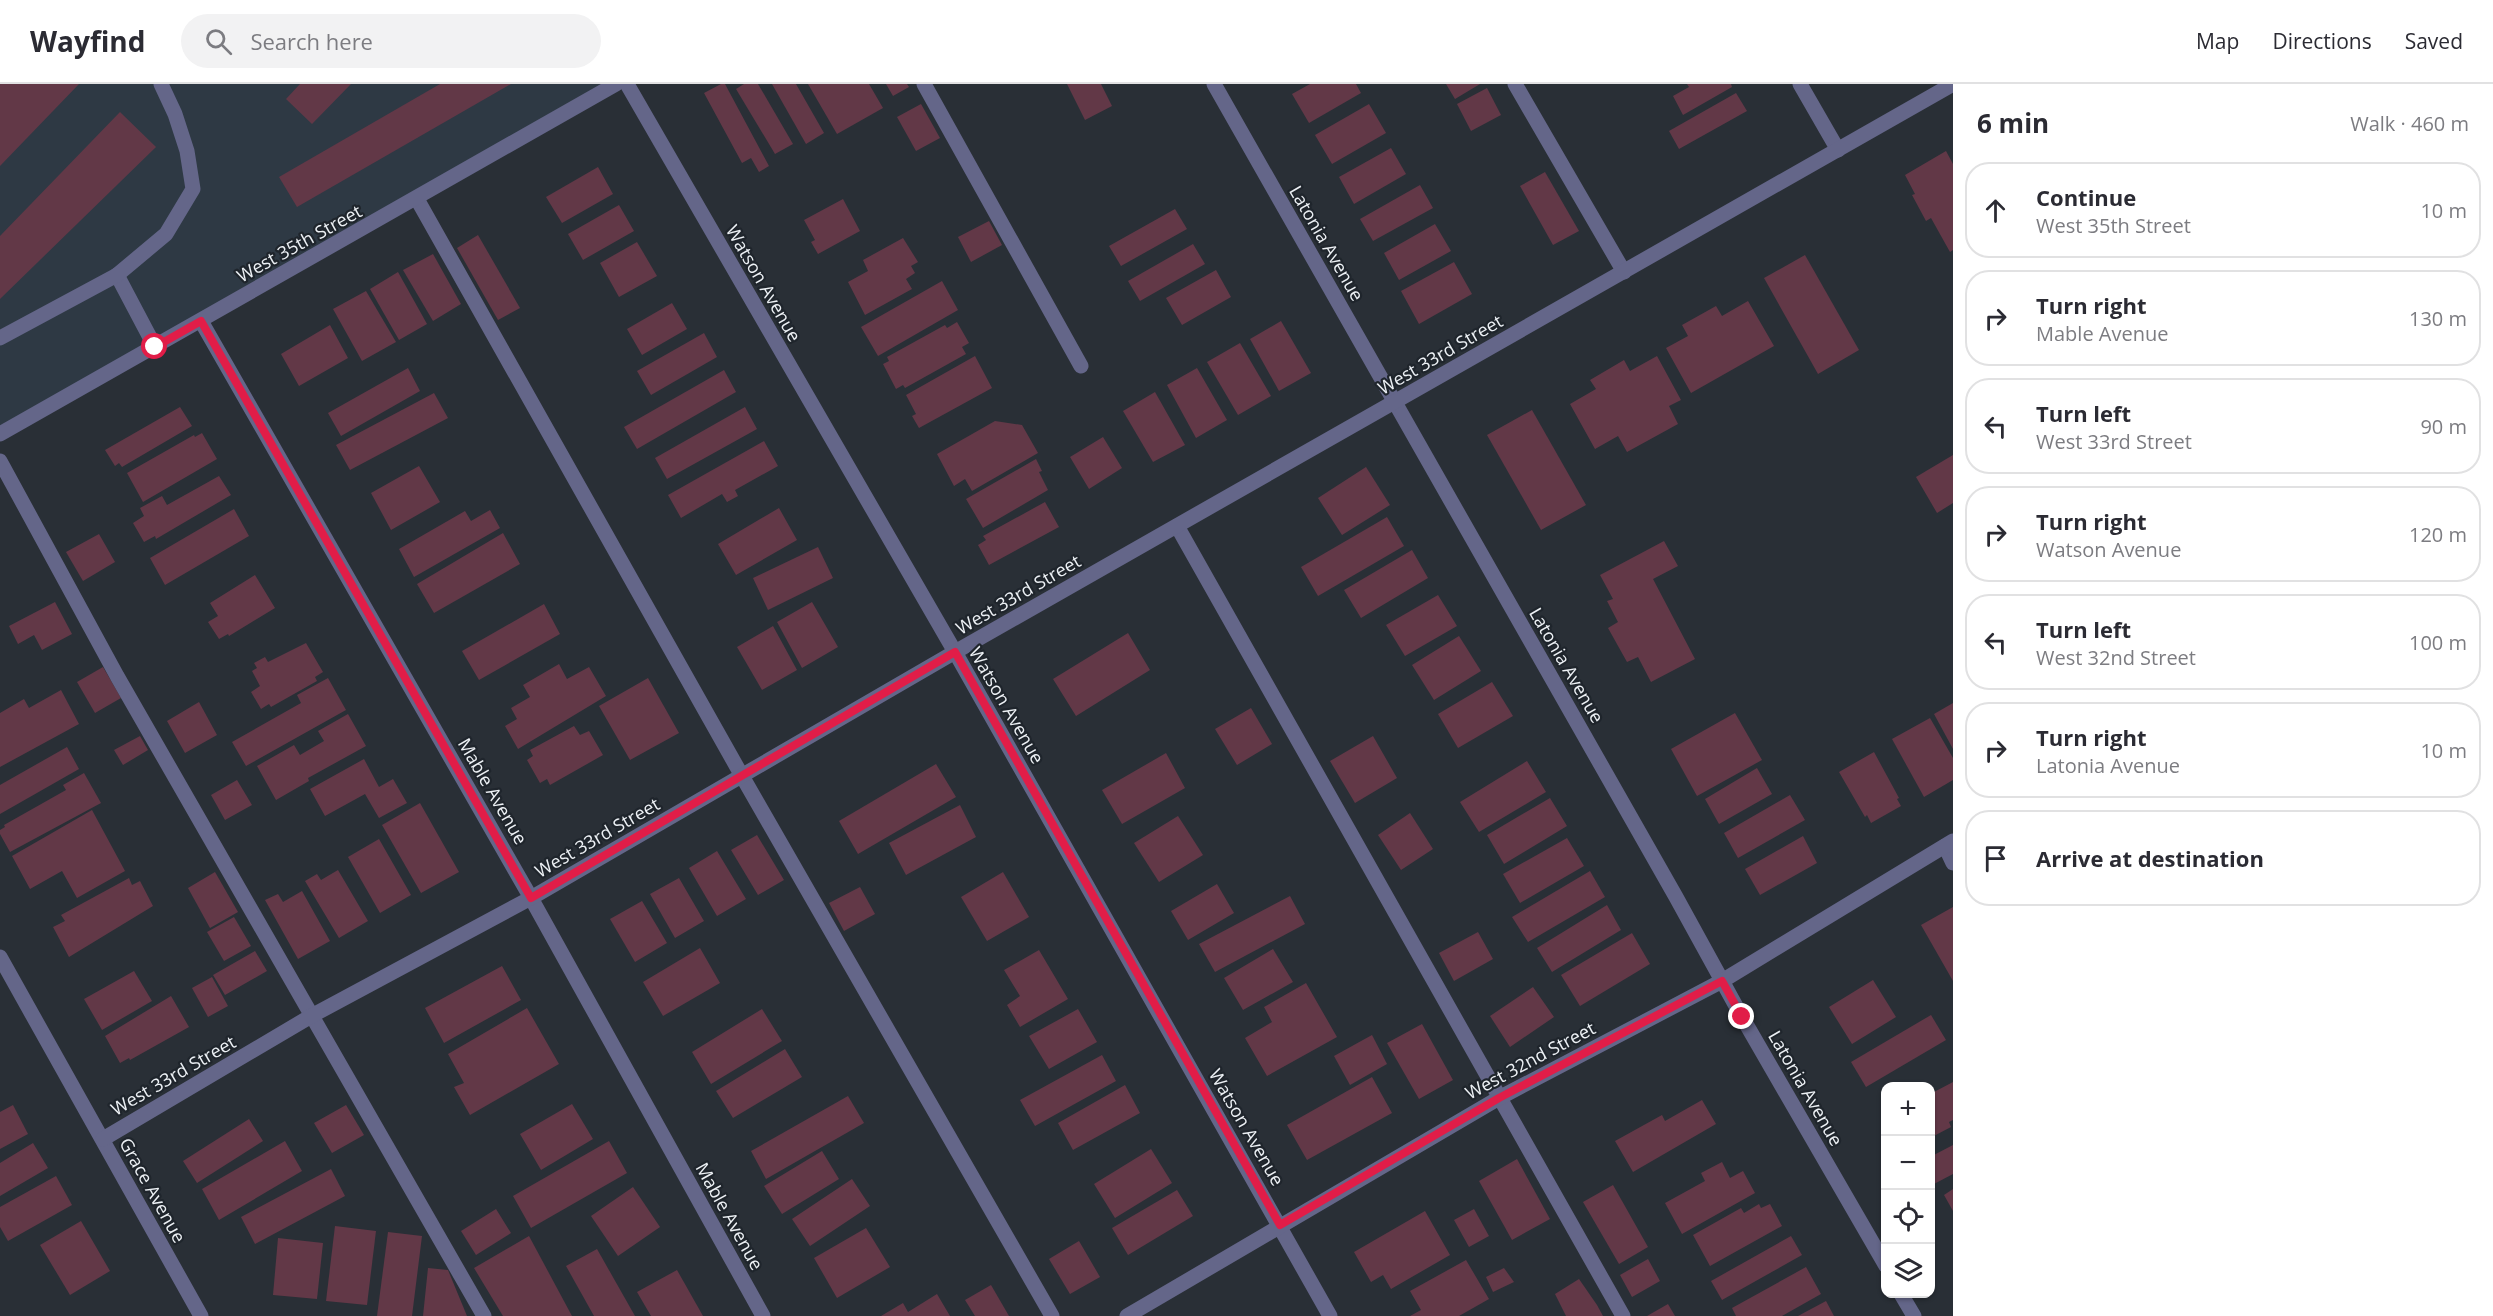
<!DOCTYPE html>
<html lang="en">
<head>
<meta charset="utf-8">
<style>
	body { margin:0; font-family:"Open Sans",sans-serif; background:#f2f2f3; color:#2b2b33 }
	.controls { position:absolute; right:18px; bottom:18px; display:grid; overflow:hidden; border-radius:12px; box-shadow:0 2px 4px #0004 }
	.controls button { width:54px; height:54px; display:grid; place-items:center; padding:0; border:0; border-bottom:2px solid #e1e1e2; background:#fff; color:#2b2b33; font:30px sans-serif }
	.stop { position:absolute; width:18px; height:18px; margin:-14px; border:4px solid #e11d48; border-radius:50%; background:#fff }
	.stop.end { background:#e11d48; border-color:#fff; box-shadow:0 2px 6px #0008 }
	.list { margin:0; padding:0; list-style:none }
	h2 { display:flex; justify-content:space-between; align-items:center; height:78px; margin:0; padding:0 24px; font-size:26px }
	h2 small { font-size:20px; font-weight:400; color:#7c7c81 }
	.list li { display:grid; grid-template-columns:39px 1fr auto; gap:18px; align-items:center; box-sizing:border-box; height:96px; margin:0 12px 12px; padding:0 12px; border:2px solid #e1e1e2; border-radius:24px }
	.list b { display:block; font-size:22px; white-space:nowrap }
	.list p { margin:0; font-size:20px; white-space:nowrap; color:#7c7c81 }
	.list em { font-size:20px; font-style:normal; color:#7c7c81 }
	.icon { flex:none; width:33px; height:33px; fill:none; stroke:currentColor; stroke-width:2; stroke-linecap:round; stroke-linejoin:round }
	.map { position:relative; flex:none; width:1953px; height:1232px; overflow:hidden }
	header { display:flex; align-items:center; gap:36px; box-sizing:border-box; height:84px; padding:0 30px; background:#fff; border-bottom:2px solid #e1e1e2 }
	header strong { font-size:28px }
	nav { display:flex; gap:33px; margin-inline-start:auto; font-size:21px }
	.search { width:420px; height:54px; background:#f2f2f3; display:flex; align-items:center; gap:15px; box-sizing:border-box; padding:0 21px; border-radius:33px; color:#7c7c81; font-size:22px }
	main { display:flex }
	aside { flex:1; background:#fff }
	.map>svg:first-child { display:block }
	.built { fill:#2e3944 }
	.building { fill:#623847 }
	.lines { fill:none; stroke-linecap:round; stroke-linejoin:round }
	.minor { stroke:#646689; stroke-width:15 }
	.route { stroke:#e11d48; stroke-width:8 }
	.labels { text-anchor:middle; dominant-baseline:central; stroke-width:4.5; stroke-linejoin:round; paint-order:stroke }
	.street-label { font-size:18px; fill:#edf1f5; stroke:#1f252c }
</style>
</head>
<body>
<header>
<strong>Wayfind</strong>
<div class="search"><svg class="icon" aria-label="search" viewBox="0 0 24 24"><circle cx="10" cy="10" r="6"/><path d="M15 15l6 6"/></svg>Search here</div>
<nav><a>Map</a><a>Directions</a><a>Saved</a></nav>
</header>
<main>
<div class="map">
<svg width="1953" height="1232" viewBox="0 0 1953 1232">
	<rect width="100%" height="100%" fill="#292f36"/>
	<path class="built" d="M0 0H616L0 350Z"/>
	<g class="building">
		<path d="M0 0H79L0 82Z"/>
		<path d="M300 0H351L312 40 286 15Z"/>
		<path d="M440 0H511L297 123 279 93Z"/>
		<path d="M721 0H725L769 82 759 88 751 74 742 79 704 9Z"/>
		<path d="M744 0H758L793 60 775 70 736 5Z"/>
		<path d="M772 0H796L824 49 806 60Z"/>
		<path d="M808 0H869L883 24 837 50Z"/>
		<path d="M886 0H907L909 3 893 12Z"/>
		<path d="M1067 0H1101L1112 22 1085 36Z"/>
		<path d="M1310 0H1356L1361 9 1309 39 1292 10Z"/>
		<path d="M1446 0H1480L1455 15Z"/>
		<path d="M1687 0H1731L1732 3 1683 31 1673 12 1689 3Z"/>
		<path d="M1487 4 1501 31 1471 47 1457 20Z"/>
		<path d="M1736 9 1747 27 1679 65 1669 47Z"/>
		<path d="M921 20 940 54 916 67 897 33Z"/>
		<path d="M1369 20 1386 49 1332 80 1315 51Z"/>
		<path d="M120 28 156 63 0 215V152Z"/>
		<path d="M1391 64 1406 90 1354 120 1339 93Z"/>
		<path d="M1946 67 1953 80V166L1950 168 1931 134 1926 137 1912 111 1915 110 1905 91Z"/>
		<path d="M598 83 613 110 562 139 546 113Z"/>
		<path d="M1545 88 1579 147 1553 161 1520 102Z"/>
		<path d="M1420 101 1433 124 1373 157 1360 135Z"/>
		<path d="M843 115 860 147 818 170 811 158 815 156 804 136Z"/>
		<path d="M619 121 634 147 583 176 568 150Z"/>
		<path d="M1175 125 1187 145 1121 182 1109 162Z"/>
		<path d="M989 137 1002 161 971 178 958 153Z"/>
		<path d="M1435 140 1451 167 1399 196 1384 169Z"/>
		<path d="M478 151 520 224 498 236 457 164Z"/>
		<path d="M903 154 918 178 911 182 915 189 906 195 912 205 865 231 848 198 868 187 863 176Z"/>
		<path d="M637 158 657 192 619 213 600 179Z"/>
		<path d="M1193 160 1205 180 1140 217 1128 197Z"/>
		<path d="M433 170 461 220 433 237 403 186Z"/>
		<path d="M1805 171 1859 266 1818 290 1764 194Z"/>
		<path d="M1454 178 1472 210 1419 240 1401 207Z"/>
		<path d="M1216 186 1231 213 1182 241 1166 214Z"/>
		<path d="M398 188 427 240 399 256 370 205Z"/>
		<path d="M942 197 958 226 878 272 861 243Z"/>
		<path d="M366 207 396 258 362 277 333 225Z"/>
		<path d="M1748 217 1774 262 1691 309 1666 264 1688 252 1682 241 1716 222 1722 232Z"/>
		<path d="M672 219 687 245 642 271 627 245Z"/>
		<path d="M1281 237 1311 289 1279 307 1250 255Z"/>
		<path d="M957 238 969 259 962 263 966 270 905 304 903 301 896 305 883 280 889 277 887 273 945 241 947 244Z"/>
		<path d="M330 241 348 274 299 302 281 270Z"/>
		<path d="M704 249 717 273 651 311 637 287Z"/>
		<path d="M1240 259 1271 312 1238 331 1207 278Z"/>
		<path d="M975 272 992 304 919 344 912 332 916 330 906 311Z"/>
		<path d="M1657 272 1681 316 1669 322 1678 340 1627 368 1618 352 1595 365 1570 320 1596 305 1590 296 1624 276 1630 287Z"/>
		<path d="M408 284 420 307 341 352 328 329Z"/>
		<path d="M1197 284 1227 336 1196 354 1167 301Z"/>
		<path d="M724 286 736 308 637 365 624 343Z"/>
		<path d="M1155 308 1185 361 1153 378 1123 327Z"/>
		<path d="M434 309 448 334 350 386 336 361Z"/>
		<path d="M180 323 192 342 122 383 119 379 115 382 105 366Z"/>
		<path d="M745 323 757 345 667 395 655 374Z"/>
		<path d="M1532 326 1586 421 1541 446 1487 351Z"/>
		<path d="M995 337 1022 341 1038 369 972 407 965 395 954 402 937 370Z"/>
		<path d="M202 349 217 375 143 418 127 389 194 351 195 353Z"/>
		<path d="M1103 353 1122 384 1089 405 1070 373Z"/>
		<path d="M764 357 778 382 735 406 738 412 727 418 722 410 681 434 668 411Z"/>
		<path d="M1953 371V419L1937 429 1916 393Z"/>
		<path d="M1036 375 1042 387 1039 388 1048 406 983 444 966 415Z"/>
		<path d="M419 382 440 418 391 446 371 409Z"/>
		<path d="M1366 383 1390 421 1342 451 1318 414Z"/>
		<path d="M219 392 231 411 156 455 155 452 144 458 133 439 144 432 140 424 162 412 167 421Z"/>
		<path d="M1045 418 1059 443 989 481 978 461 986 456 983 452Z"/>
		<path d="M779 424 797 456 736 491 718 460Z"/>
		<path d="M234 425 249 452 165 501 150 474Z"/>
		<path d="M490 426 500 444 414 493 399 465 465 427 471 437Z"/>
		<path d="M1387 433 1404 462 1318 512 1301 483Z"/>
		<path d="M503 449 520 480 434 529 417 500Z"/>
		<path d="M99 450 115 478 83 497 66 468Z"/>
		<path d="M1664 457 1678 482 1653 495 1695 575 1651 598 1638 573 1627 578 1608 544 1618 538 1607 517 1613 515 1600 491Z"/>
		<path d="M818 463 833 494 768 526 753 494Z"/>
		<path d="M1412 466 1428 494 1361 534 1344 506Z"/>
		<path d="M255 491 275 524 229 552 228 550 219 555 208 538 218 532 210 519Z"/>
		<path d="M1438 511 1457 542 1405 572 1386 541Z"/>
		<path d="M55 518 72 550 42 566 34 551 18 560 9 542Z"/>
		<path d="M812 518 838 563 802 584 777 538Z"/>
		<path d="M544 520 560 550 479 596 462 567Z"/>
		<path d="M773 542 797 586 762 606 737 563Z"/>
		<path d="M1128 549 1150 586 1076 632 1053 595Z"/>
		<path d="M1459 552 1481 587 1434 616 1412 581Z"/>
		<path d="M306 559 323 588 315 593 317 597 271 623 269 620 261 625 251 608 260 602 252 587 257 584 254 579 265 573 268 578Z"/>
		<path d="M559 580 567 595 589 583 606 612 518 665 505 642 517 635 511 624 530 613 523 601Z"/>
		<path d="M103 583 121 614 95 629 77 598Z"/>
		<path d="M328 594 346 626 246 682 232 658 301 619 297 611Z"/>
		<path d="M648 594 679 649 630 676 599 622Z"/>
		<path d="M1492 598 1513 632 1458 664 1438 630Z"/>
		<path d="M61 606 79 640 0 683V629L24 615 29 624Z"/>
		<path d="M199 618 217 651 185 669 167 637Z"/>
		<path d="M1953 619V665L1934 630Z"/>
		<path d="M1251 624 1272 660 1237 681 1215 645Z"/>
		<path d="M1735 629 1762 676 1697 712 1671 665Z"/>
		<path d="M348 630 366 662 308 694 309 697 276 716 257 682 294 661 300 671 324 657 318 647Z"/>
		<path d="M1930 634 1953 674V696L1924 713 1892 655Z"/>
		<path d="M574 642 580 651 589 647 603 671 550 701 547 695 540 699 527 676 533 672 530 666Z"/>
		<path d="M140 652 148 666 123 681 114 666Z"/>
		<path d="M1373 652 1397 694 1355 719 1330 677Z"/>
		<path d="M67 663 79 685 0 730V701Z"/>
		<path d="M1874 668 1899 714 1897 715 1901 722 1871 739 1867 731 1865 733 1839 688Z"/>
		<path d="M1166 669 1185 704 1122 740 1102 706Z"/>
		<path d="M364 675 379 703 393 695 407 719 379 734 365 710 325 732 310 705Z"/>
		<path d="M1527 677 1546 708 1479 748 1460 718Z"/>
		<path d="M936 680 956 713 858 770 839 737Z"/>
		<path d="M1757 684 1772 710 1719 740 1705 715Z"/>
		<path d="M84 689 101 719 10 768 0 750V746L5 743 4 741 66 706 63 701Z"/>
		<path d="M237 696 252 721 225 736 211 711Z"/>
		<path d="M1790 711 1805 736 1738 774 1724 749Z"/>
		<path d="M1550 714 1567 742 1504 780 1487 751Z"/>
		<path d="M420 719 459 788 421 809 382 741Z"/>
		<path d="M960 721 976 753 906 791 889 759Z"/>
		<path d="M92 726 125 787 77 814 62 787 30 805 12 772Z"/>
		<path d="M1410 729 1433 765 1401 786 1378 751Z"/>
		<path d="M1178 732 1203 771 1159 798 1134 759Z"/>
		<path d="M757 751 784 796 758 811 731 766Z"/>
		<path d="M1803 752 1817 779 1760 811 1745 785Z"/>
		<path d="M1567 754 1584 782 1520 819 1503 790Z"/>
		<path d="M379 755 411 811 380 829 348 773Z"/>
		<path d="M717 767 746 815 717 832 689 784Z"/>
		<path d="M338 786 368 837 339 854 305 797 317 790 321 796Z"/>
		<path d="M1590 787 1605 813 1528 858 1512 833Z"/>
		<path d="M215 788 238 828 210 844 188 804Z"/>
		<path d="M1003 788 1029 833 987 857 961 813Z"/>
		<path d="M129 794 132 801 140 797 153 822 69 873 53 843 65 837 61 831Z"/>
		<path d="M679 794 704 837 675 854 650 810Z"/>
		<path d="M1217 800 1234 829 1188 856 1171 827Z"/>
		<path d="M860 803 875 830 844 847 829 819Z"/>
		<path d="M302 807 330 857 298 875 265 816 278 810 283 818Z"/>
		<path d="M1290 812 1305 840 1215 888 1199 860Z"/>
		<path d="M642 817 667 859 635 878 610 835Z"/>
		<path d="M1607 821 1621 846 1552 888 1537 864Z"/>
		<path d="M1953 823V897L1921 841Z"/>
		<path d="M234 833 251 862 224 877 207 848Z"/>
		<path d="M1478 848 1493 875 1454 897 1439 869Z"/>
		<path d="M1632 849 1650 880 1580 922 1561 891Z"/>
		<path d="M700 864 720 899 663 932 643 898Z"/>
		<path d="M1273 865 1293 898 1243 926 1224 894Z"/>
		<path d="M1039 866 1068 915 1020 943 1007 921 1020 912 1004 886Z"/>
		<path d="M255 867 267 887 225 911 213 891Z"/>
		<path d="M502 882 521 916 444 959 425 924Z"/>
		<path d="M134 887 152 917 102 946 84 915Z"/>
		<path d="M212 893 228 922 208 933 192 904Z"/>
		<path d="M1873 896 1896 933 1852 960 1829 923Z"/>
		<path d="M1306 899 1337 953 1267 992 1245 954 1272 938 1264 923Z"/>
		<path d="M1533 903 1554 933 1510 963 1490 932Z"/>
		<path d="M171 912 189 943 130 976 129 974 120 979 105 952Z"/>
		<path d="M527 924 559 980 470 1031 454 1003 464 999 448 970Z"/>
		<path d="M762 925 782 957 711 1000 692 968Z"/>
		<path d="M1078 925 1097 958 1049 985 1029 952Z"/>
		<path d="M1931 931 1946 956 1866 1003 1851 978Z"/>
		<path d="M1422 940 1453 996 1419 1015 1387 959Z"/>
		<path d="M1372 951 1387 980 1350 1001 1334 972Z"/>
		<path d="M785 965 802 993 733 1034 716 1007Z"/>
		<path d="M1102 971 1116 997 1035 1042 1020 1016Z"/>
		<path d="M1372 993 1392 1029 1307 1076 1287 1041Z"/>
		<path d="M1953 998V1036L1949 1038 1951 1043 1930 1054V1001L1934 1008Z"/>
		<path d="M1125 1001 1140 1029 1073 1066 1058 1039Z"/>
		<path d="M848 1012 864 1039 766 1095 751 1067Z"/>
		<path d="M1702 1016 1716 1040 1633 1088 1615 1057 1662 1031 1665 1037Z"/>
		<path d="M572 1020 593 1055 541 1086 520 1050Z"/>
		<path d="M13 1021 28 1050 0 1065V1028Z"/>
		<path d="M346 1021 364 1051 332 1069 314 1039Z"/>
		<path d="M249 1035 263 1057 197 1099 183 1077Z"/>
		<path d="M285 1057 302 1087 219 1136 202 1105Z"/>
		<path d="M609 1057 627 1089 531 1144 513 1112Z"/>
		<path d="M33 1059 48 1084 0 1112V1079Z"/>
		<path d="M1953 1061V1090L1934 1100 1930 1093V1073Z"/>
		<path d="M1151 1065 1172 1099 1115 1134 1094 1100Z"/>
		<path d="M822 1067 839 1095 782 1130 764 1102Z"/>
		<path d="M1517 1075 1550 1135 1512 1156 1479 1097Z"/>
		<path d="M1722 1078 1730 1094 1743 1087 1755 1109 1682 1150 1665 1119 1705 1097 1701 1089Z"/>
		<path d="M331 1085 345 1112 255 1160 241 1133Z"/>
		<path d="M56 1092 72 1121 8 1157 0 1143V1123Z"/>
		<path d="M852 1095 870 1122 810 1162 792 1135Z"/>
		<path d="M1613 1101 1648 1163 1619 1180 1583 1118Z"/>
		<path d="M633 1103 660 1143 618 1172 591 1132Z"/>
		<path d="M1953 1105V1127L1944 1111Z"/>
		<path d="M1177 1106 1193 1132 1128 1171 1112 1144Z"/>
		<path d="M1759 1120 1761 1124 1770 1120 1782 1142 1710 1182 1693 1151 1741 1124 1744 1129Z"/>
		<path d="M496 1125 511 1149 476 1171 461 1147Z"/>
		<path d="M1474 1125 1489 1152 1469 1163 1454 1136Z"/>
		<path d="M1425 1127 1450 1171 1391 1205 1383 1191 1371 1198 1354 1168Z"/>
		<path d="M81 1137 110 1187 70 1211 40 1161Z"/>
		<path d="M335 1142 376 1147 367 1221 326 1217Z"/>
		<path d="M866 1144 890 1183 837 1214 814 1174Z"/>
		<path d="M388 1148 422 1152 412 1232H377Z"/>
		<path d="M529 1152 572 1232H503L474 1184Z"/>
		<path d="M1791 1152 1802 1171 1722 1216 1711 1197Z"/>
		<path d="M278 1154 323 1159 317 1215 273 1211Z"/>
		<path d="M1079 1157 1100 1193 1070 1210 1049 1175Z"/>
		<path d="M597 1165 635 1232H594L566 1182Z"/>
		<path d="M1648 1175 1660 1197 1632 1213 1620 1191Z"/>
		<path d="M1466 1176 1489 1215 1459 1232H1410L1421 1226 1410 1207Z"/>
		<path d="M1806 1183 1821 1210 1782 1232H1736L1732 1224Z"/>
		<path d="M428 1184 448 1186 467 1232H423Z"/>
		<path d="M1504 1184 1514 1198 1493 1208 1486 1193Z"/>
		<path d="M677 1186 703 1232H651L637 1208Z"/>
		<path d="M1579 1195 1597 1221 1603 1232H1566L1555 1210Z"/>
		<path d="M991 1201 1009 1232H975L965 1216Z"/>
		<path d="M937 1210 950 1232H881L903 1219 908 1228Z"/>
		<path d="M1826 1217 1834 1232H1798Z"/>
		<path d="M1668 1220 1675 1232H1647Z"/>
	</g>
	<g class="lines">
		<g class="minor">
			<path d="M627 0 955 568 1330 1232"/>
			<path d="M924 0 1081 282"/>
			<path d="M1214 0 1676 813 1742 933 1886 1182"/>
			<path d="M1515 0 1624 188"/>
			<path d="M1800 0 1838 66"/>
			<path d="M417 115 742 692 1052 1232"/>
			<path d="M117 191 155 263"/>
			<path d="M201 237 531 814 763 1232"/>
			<path d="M0 254 117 191 166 150 193 105 187 67 175 30 161 0"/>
			<path d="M0 350 616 0"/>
			<path d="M0 377 117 592 484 1232"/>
			<path d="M1177 442 1623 1232"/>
			<path d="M1945 762 1953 779"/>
			<path d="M0 873 201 1232"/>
			<path d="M103 1055 313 931 531 814 955 568 1953 0"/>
			<path d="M1901 1210 1914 1232"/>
			<path d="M1127 1232 1499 1014 1722 897 1953 757"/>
		</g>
	</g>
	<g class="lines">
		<path class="route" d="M155 263 201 237 531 814 955 568 1280 1141 1499 1014 1722 897 1742 933"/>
	</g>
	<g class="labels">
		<g class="street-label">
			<text transform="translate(299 159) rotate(-29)">West 35th Street</text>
			<text transform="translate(1327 159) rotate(60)">Latonia Avenue</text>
			<text transform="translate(764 199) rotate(60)">Watson Avenue</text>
			<text transform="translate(1440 270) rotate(-30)">West 33rd Street</text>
			<text transform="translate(1018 510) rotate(-30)">West 33rd Street</text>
			<text transform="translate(1567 581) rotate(60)">Latonia Avenue</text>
			<text transform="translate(1007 621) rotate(60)">Watson Avenue</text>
			<text transform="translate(493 707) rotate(60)">Mable Avenue</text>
			<text transform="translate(597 753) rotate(-30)">West 33rd Street</text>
			<text transform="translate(1530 976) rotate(-28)">West 32nd Street</text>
			<text transform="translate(173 991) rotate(-30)">West 33rd Street</text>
			<text transform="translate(1806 1004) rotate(60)">Latonia Avenue</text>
			<text transform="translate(1247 1043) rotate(60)">Watson Avenue</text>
			<text transform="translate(153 1106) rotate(61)">Grace Avenue</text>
			<text transform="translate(730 1132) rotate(61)">Mable Avenue</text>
		</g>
	</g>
</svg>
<div class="controls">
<button>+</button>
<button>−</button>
<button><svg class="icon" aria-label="locate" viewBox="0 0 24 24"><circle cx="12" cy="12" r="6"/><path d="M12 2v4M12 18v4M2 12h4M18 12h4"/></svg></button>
<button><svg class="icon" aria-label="layers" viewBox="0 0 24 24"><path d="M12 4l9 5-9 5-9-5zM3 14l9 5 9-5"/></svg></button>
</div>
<div class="stop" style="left:155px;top:263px"></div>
<div class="stop end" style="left:1742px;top:933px"></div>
</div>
<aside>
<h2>6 min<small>Walk · 460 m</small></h2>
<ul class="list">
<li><svg class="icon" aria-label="ahead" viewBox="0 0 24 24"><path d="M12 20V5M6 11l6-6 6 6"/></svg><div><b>Continue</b><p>West 35th Street</p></div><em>10 m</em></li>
<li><svg class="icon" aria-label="right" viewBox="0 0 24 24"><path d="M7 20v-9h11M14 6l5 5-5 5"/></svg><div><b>Turn right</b><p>Mable Avenue</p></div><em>130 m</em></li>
<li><svg class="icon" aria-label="left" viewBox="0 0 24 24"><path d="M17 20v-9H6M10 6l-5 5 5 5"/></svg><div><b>Turn left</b><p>West 33rd Street</p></div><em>90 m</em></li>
<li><svg class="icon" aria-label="right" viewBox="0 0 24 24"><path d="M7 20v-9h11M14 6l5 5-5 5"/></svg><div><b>Turn right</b><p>Watson Avenue</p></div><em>120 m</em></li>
<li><svg class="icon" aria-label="left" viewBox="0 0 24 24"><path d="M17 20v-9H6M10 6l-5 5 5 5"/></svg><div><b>Turn left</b><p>West 32nd Street</p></div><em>100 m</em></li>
<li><svg class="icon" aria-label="right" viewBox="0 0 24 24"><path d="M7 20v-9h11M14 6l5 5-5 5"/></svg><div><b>Turn right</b><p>Latonia Avenue</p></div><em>10 m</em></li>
<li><svg class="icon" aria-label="arrive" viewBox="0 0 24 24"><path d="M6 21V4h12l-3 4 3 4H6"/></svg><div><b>Arrive at destination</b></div></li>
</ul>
</aside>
</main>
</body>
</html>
